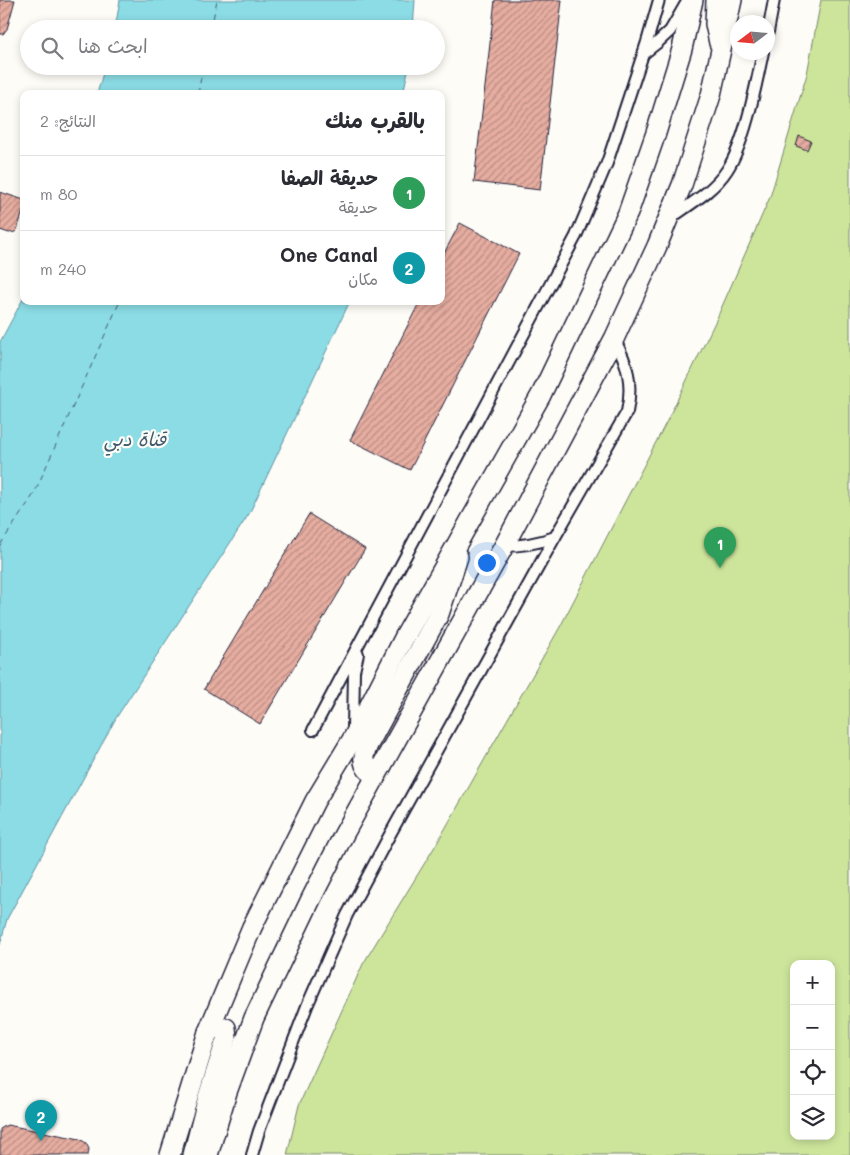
<!DOCTYPE html>
<html lang="ar">
<head>
<meta charset="utf-8">
<style>
	body { margin:0; font-family:Mali,"Playpen Sans Arabic",sans-serif; background:#f2f2f3; color:#2b2b33; direction:rtl }
	.controls { position:absolute; right:15px; bottom:15px; display:grid; overflow:hidden; border-radius:10px; box-shadow:0 2px 8px #0003 }
	.controls button { width:45px; height:45px; display:grid; place-items:center; padding:0; border:0; border-bottom:1px solid #e1e1e2; background:#fff; color:#2b2b33; font:25px sans-serif }
	.compass { position:absolute; left:730px; top:15px; width:45px; height:45px; border-radius:50%; background:#fff; box-shadow:0 2px 8px #0003; rotate:254deg }
	.you { position:absolute; left:486px; top:562px; width:18px; height:18px; margin:-12px; border:4px solid #fff; border-radius:50%; background:#1a73e8; box-shadow:0 0 0 8px #1a73e833 }
	.badge { display:grid; place-items:center; width:32px; height:32px; border-radius:50%; background:#22223b; color:#fff; font-size:16px; font-weight:700 }
	.pin { position:absolute; translate:-50% -41px; filter:drop-shadow(0 1px 2px #0008) }
	.pin::after { content:''; position:absolute; top:26px; width:18px; height:15px; background:inherit; clip-path:polygon(0 0,100% 0,50% 100%) }
	.list { margin:0; padding:0; list-style:none }
	h2 { display:flex; justify-content:space-between; align-items:center; height:65px; margin:0; padding:0 20px; font-size:21px }
	h2 small { font-size:16px; font-weight:400; color:#7c7c81 }
	.list li { display:grid; grid-template-columns:32px 1fr auto; gap:15px; align-items:center; box-sizing:border-box; height:75px; padding:0 20px; border-top:1px solid #e1e1e2 }
	.list b { display:block; font-size:19px; white-space:nowrap }
	.list p { margin:0; font-size:16px; white-space:nowrap; color:#7c7c81 }
	.list em { font-size:16px; font-style:normal; color:#7c7c81 }
	.icon { flex:none; width:28px; height:28px; fill:none; stroke:currentColor; stroke-width:2; stroke-linecap:round; stroke-linejoin:round }
	.map { position:relative; flex:none; width:850px; height:1155px; overflow:hidden; direction:ltr }
	.search { position:absolute; background:#fff; box-shadow:0 2px 8px #0003; left:20px; top:20px; width:425px; height:55px; display:flex; align-items:center; gap:12px; box-sizing:border-box; padding:0 18px; border-radius:28px; color:#7c7c81; font-size:19px }
	.panel { position:absolute; background:#fff; box-shadow:0 2px 8px #0003; left:20px; top:90px; width:425px; height:215px; border-radius:10px; direction:rtl }
	.map>svg:first-child { display:block }
	.green { fill:#cce59b; stroke:#77846b; fill-rule:evenodd }
	.water { fill:#8bdce5; stroke:#6192a1 }
	.lines { fill:none; stroke-linecap:round; stroke-linejoin:round }
	.ferry { stroke:#425a6e; stroke-width:1; stroke-dasharray:6 5; stroke-linecap:butt }
	.building { fill:url(#building-hatch); stroke:#22223b }
	.service-casing { stroke:#22223b; stroke-width:14 }
	.minor-casing { stroke:#22223b; stroke-width:22 }
	.service { stroke:#fdfcf7; stroke-width:10 }
	.minor { stroke:#fdfcf7; stroke-width:19 }
	.labels { text-anchor:middle; dominant-baseline:central; stroke-width:4.5; stroke-linejoin:round; paint-order:stroke }
	.water-label { font-size:19px; font-style:italic; fill:#425a6e; stroke:#fdfcf7 }
</style>
</head>
<body>
<div class="map">
<svg width="850" height="1155" viewBox="0 0 850 1155">
	<defs>
		<pattern id="building-hatch" width="6" height="6" patternUnits="userSpaceOnUse" patternTransform="scale(1.25)"><rect width="6" height="6" fill="#e6ada0"/><path d="M-1 1l2-2M0 6l6-6M5 7l2-2" fill="none" stroke="#ba8c84"/></pattern>
	</defs>
	<rect width="100%" height="100%" fill="#fdfcf7"/>
	<filter id="ink" filterUnits="userSpaceOnUse"><feTurbulence type="fractalNoise" baseFrequency=".02" numOctaves="2"/><feDisplacementMap in="SourceGraphic" scale="10" xChannelSelector="R" yChannelSelector="G"/><feConvolveMatrix kernelMatrix="1 2 1 2 8 2 1 2 1" color-interpolation-filters="sRGB"/></filter>
	<g filter="url(#ink)">
		<path class="green" d="M821 0H850V1155H287L299 1105 363 964 437 843 560 627 668 419 717 318 770 197 807 74ZM794 964H831V1136H794Z"/>
		<g class="water">
			<path d="M120 0H415L413 29H115Z"/>
			<path d="M105 66H409L403 94H97Z"/>
			<path d="M24 297V301H350L249 514 116 718 7 919 0 945V342Z"/>
		</g>
		<g class="lines">
			<g class="ferry">
				<path d="M211 29 217 0"/>
				<path d="M198 94 203 66"/>
				<path d="M0 545 34 494 120 301"/>
			</g>
		</g>
		<g class="building">
			<path d="M0 0H15L7 29 3 34H0Z"/>
			<path d="M495 0H562L540 190 474 182Z"/>
			<path d="M799 136 811 141 807 150 796 146Z"/>
			<path d="M0 192 24 200V208L17 230 15 232 9 233 0 230Z"/>
			<path d="M460 223 519 254 410 470 350 440 420 301H441V259Z"/>
			<path d="M309 514 365 549 260 724 204 689Z"/>
			<path d="M7 1125 80 1139 86 1143 89 1149 88 1155H0V1129Z"/>
		</g>
		<g class="lines">
			<g class="service-casing">
				<g id="service">
					<path d="M768 32 774 0"/>
					<path d="M643 54 657 43 670 31 688 0"/>
					<path d="M672 217C692 203 714 190 727 170 745 143 756 85 763 52"/>
					<path d="M504 546C522 546 538 543 555 537"/>
					<path d="M353 729 354 671 358 654"/>
					<path d="M313 730 576 236 607 163 647 42 659 0"/>
					<path d="M252 1155 259 1131 307 1006 347 915 388 838 555 537 627 412C633 384 628 363 614 339"/>
				</g>
			</g>
			<g class="minor-casing">
				<g id="minor">
					<path d="M716 0 715 24 719 43"/>
					<path d="M381 767 374 771 368 770C361 761 364 755 368 745L439 614 458 557"/>
					<path d="M170 1155 208 1032 252 927 315 801 353 738 404 638 541 395 628 213 656 133 682 49 693 0"/>
					<path d="M193 1155 208 1097 227 1037 226 1028C218 1025 215 1027 208 1032"/>
					<path d="M208 1155 227 1092 254 1018 311 899 344 834 504 546 614 339 657 246 682 185 711 95 732 0"/>
				</g>
			</g>
			<use href="#service" class="service"/>
			<use href="#minor" class="minor"/>
		</g>
	</g>
	<g class="labels">
		<g class="water-label">
			<text x="135" y="438">قناة دبي</text>
		</g>
	</g>
</svg>
<div class="controls">
<button>+</button>
<button>−</button>
<button><svg class="icon" aria-label="locate" viewBox="0 0 24 24"><circle cx="12" cy="12" r="6"/><path d="M12 2v4M12 18v4M2 12h4M18 12h4"/></svg></button>
<button><svg class="icon" aria-label="layers" viewBox="0 0 24 24"><path d="M12 4l9 5-9 5-9-5zM3 14l9 5 9-5"/></svg></button>
</div>
<svg class="compass" viewBox="-18 -18 36 36"><path d="M0-13l5 13h-10z" fill="#e53935"/><path d="M0 13l5-13h-10z" fill="#7c7c81"/></svg>
<div class="you"></div>
<div class="pin badge" style="left:720px;top:568px;background:#2e9e5b">1</div>
<div class="pin badge" style="left:41px;top:1141px;background:#0f9aa8">2</div>
<div class="search"><svg class="icon" aria-label="search" viewBox="0 0 24 24"><circle cx="10" cy="10" r="6"/><path d="M15 15l6 6"/></svg>ابحث هنا</div>
<section class="panel">
<h2>بالقرب منك<small>النتائج: 2</small></h2>
<ul class="list">
<li><span class="badge" style="background:#2e9e5b">1</span><div><b>حديقة الصفا</b><p>حديقة</p></div><em>80 m</em></li>
<li><span class="badge" style="background:#0f9aa8">2</span><div><b>One Canal</b><p>مكان</p></div><em>240 m</em></li>
</ul>
</section>
</div>
</body>
</html>
